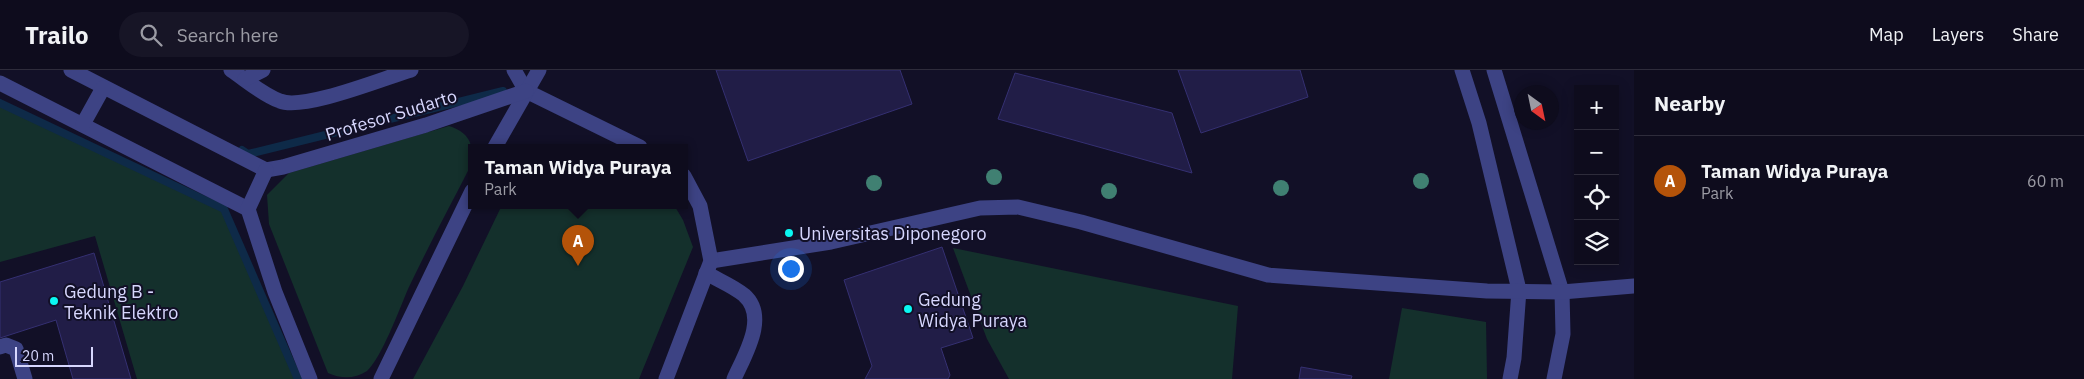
<!DOCTYPE html>
<html lang="en">
<head>
<meta charset="utf-8">
<style>
	body { margin:0; font-family:"IBM Plex Sans",sans-serif; background:#171526; color:#f1f3f6 }
	.controls { position:absolute; right:15px; top:15px; display:grid; overflow:hidden; border-radius:0px; box-shadow:0 2px 12px #0003 }
	.controls button { width:45px; height:45px; display:grid; place-items:center; padding:0; border:0; border-bottom:1px solid #2e2c3b; background:#0e0c1d; color:#f1f3f6; font:25px sans-serif }
	.compass { position:absolute; left:1514px; top:15px; width:45px; height:45px; border-radius:50%; background:#0e0c1d; box-shadow:0 2px 12px #0003; rotate:147deg }
	.scale { position:absolute; left:15px; bottom:12px; width:78px; box-sizing:border-box; padding-left:5px; border:2px solid #d7d7fe; border-top:0; font-size:14px; line-height:18px; white-space:nowrap; color:#d7d7fe; -webkit-text-stroke:4px #121027; paint-order:stroke }
	.you { position:absolute; left:790px; top:198px; width:18px; height:18px; margin:-12px; border:4px solid #fff; border-radius:50%; background:#1a73e8; box-shadow:0 0 0 8px #1a73e833 }
	.badge { display:grid; place-items:center; width:32px; height:32px; border-radius:50%; background:#b45309; color:#fff; font-size:16px; font-weight:700 }
	.pin { position:absolute; translate:-50% -41px; filter:drop-shadow(0 1px 2px #0008) }
	.pin::after { content:''; position:absolute; top:26px; width:18px; height:15px; background:inherit; clip-path:polygon(0 0,100% 0,50% 100%) }
	.popup { position:absolute; left:468px; top:74px; width:220px; height:65px; box-sizing:border-box; display:grid; place-content:center; border-radius:0px; background:#0e0c1d; filter:drop-shadow(0 1px 4px #0005); font-size:16px; white-space:nowrap; color:#9b9ba4 }
	.popup b { font-size:19px; color:#f1f3f6 }
	.popup::after { content:''; position:absolute; left:50%; top:100%; margin-left:-10px; border:10px solid transparent; border-top-color:#0e0c1d }
	.list { margin:0; padding:0; list-style:none }
	h2 { display:flex; justify-content:space-between; align-items:center; height:65px; margin:0; padding:0 20px; font-size:21px }
	h2 small { font-size:16px; font-weight:400; color:#9b9ba4 }
	.list li { display:grid; grid-template-columns:32px 1fr auto; gap:15px; align-items:center; box-sizing:border-box; height:90px; padding:0 20px; border-top:1px solid #2e2c3b }
	.list b { display:block; font-size:19px; white-space:nowrap }
	.list p { margin:0; font-size:16px; white-space:nowrap; color:#9b9ba4 }
	.list em { font-size:16px; font-style:normal; color:#9b9ba4 }
	.icon { flex:none; width:28px; height:28px; fill:none; stroke:currentColor; stroke-width:2; stroke-linecap:round; stroke-linejoin:round }
	.map { position:relative; flex:none; width:1634px; height:309px; overflow:hidden }
	header { display:flex; align-items:center; gap:30px; box-sizing:border-box; height:70px; padding:0 25px; background:#0e0c1d; border-bottom:1px solid #2e2c3b }
	header strong { font-size:24px }
	nav { display:flex; gap:28px; margin-inline-start:auto; font-size:18px }
	.search { width:350px; height:45px; background:#171526; display:flex; align-items:center; gap:12px; box-sizing:border-box; padding:0 18px; border-radius:28px; color:#9b9ba4; font-size:19px }
	main { display:flex }
	aside { flex:1; background:#0e0c1d }
	.map>svg:first-child { display:block }
	.green { fill:#14302c }
	.lines { fill:none; stroke-linecap:round; stroke-linejoin:round }
	.stream { stroke:#0e2a48; stroke-width:8 }
	.building { fill:#211d47; stroke:#353072 }
	.minor { stroke:#3d4384; stroke-width:15 }
	.tree { fill:#408072 }
	.poi-dot { fill:#0af7f2; stroke:#121027; stroke-width:2 }
	.labels { text-anchor:middle; dominant-baseline:central; stroke-width:4; stroke-linejoin:round; paint-order:stroke }
	.street-label { font-size:18px; fill:#d7d7fe; stroke:#121027 }
	.poi-label { font-size:18px; fill:#d7d7fe; stroke:#121027; text-anchor:start }
</style>
</head>
<body>
<header>
<strong>Trailo</strong>
<div class="search"><svg class="icon" aria-label="search" viewBox="0 0 24 24"><circle cx="10" cy="10" r="6"/><path d="M15 15l6 6"/></svg>Search here</div>
<nav><a>Map</a><a>Layers</a><a>Share</a></nav>
</header>
<main>
<div class="map">
<svg width="1634" height="309" viewBox="0 0 1634 309">
	<rect width="100%" height="100%" fill="#121027"/>
	<g class="green">
		<path d="M0 33 224 139 298 309H137L95 166 0 192Z"/>
		<path d="M449 56C470 63 474 74 471 95 450 136 428 177 408 219 399 240 382 287 367 301 355 309 341 309 328 303L269 154 267 125 289 103Z"/>
		<path d="M502 135H674L683 150 693 177 639 309H413L463 216Z"/>
		<path d="M953 178 1238 236 1232 309H1009L987 269Z"/>
		<path d="M1402 238 1486 252 1487 309H1389Z"/>
	</g>
	<g class="lines">
		<g class="stream">
			<path d="M0 33 224 139 298 309"/>
			<path d="M242 80 248 84 503 21"/>
		</g>
	</g>
	<g class="building">
		<path d="M716 0H900L912 34 748 91Z"/>
		<path d="M1178 0H1300L1308 27 1201 63Z"/>
		<path d="M1015 3 1172 43 1192 103 998 49Z"/>
		<path d="M942 177 973 268 941 278 950 305 948 309H865L872 296 844 210Z"/>
		<path d="M94 183 131 309H73L56 250 0 268V212Z"/>
		<path d="M1301 297 1352 306 1351 309H1299Z"/>
	</g>
	<g class="lines">
		<g class="minor">
			<path d="M71 0 266 100"/>
			<path d="M231 0C246 10 263 25 280 31 303 41 384 8 411 0"/>
			<path d="M514 0 526 21 640 77"/>
			<path d="M1462 0 1479 53 1519 220 1514 288 1510 309"/>
			<path d="M1494 0 1562 222 1563 264 1554 309"/>
			<path d="M245 9 263 0"/>
			<path d="M0 13 248 139"/>
			<path d="M83 54 103 18"/>
			<path d="M495 77 539 0"/>
			<path d="M266 100 283 97 426 55 526 21"/>
			<path d="M266 100 248 139 275 222 310 309"/>
			<path d="M711 191 831 172 980 138 1018 137 1081 152 1268 205 1487 221 1562 222 1634 216"/>
			<path d="M706 203C718 210 733 216 744 225 769 247 744 286 734 309"/>
			<path d="M0 277 6 275 16 279 25 309"/>
			<path d="M381 309 472 121"/>
			<path d="M666 309 711 191 700 136 684 106"/>
		</g>
	</g>
	<g class="tree">
		<circle cx="994" cy="107" r="8"/>
		<circle cx="1421" cy="111" r="8"/>
		<circle cx="874" cy="113" r="8"/>
		<circle cx="1281" cy="118" r="8"/>
		<circle cx="1109" cy="121" r="8"/>
	</g>
	<g class="poi-dot">
		<circle cx="789" cy="163" r="5"/>
		<circle cx="54" cy="231" r="5"/>
		<circle cx="908" cy="239" r="5"/>
	</g>
	<g class="labels">
		<g class="street-label">
			<text transform="translate(391 45) rotate(-17)">Profesor Sudarto</text>
		</g>
		<g class="poi-label">
			<text x="799" y="163">Universitas Diponegoro</text>
			<text x="64" y="221">Gedung B -<tspan x="64" dy="21">Teknik Elektro</tspan></text>
			<text x="918" y="229">Gedung<tspan x="918" dy="21">Widya Puraya</tspan></text>
		</g>
	</g>
</svg>
<div class="controls">
<button>+</button>
<button>−</button>
<button><svg class="icon" aria-label="locate" viewBox="0 0 24 24"><circle cx="12" cy="12" r="6"/><path d="M12 2v4M12 18v4M2 12h4M18 12h4"/></svg></button>
<button><svg class="icon" aria-label="layers" viewBox="0 0 24 24"><path d="M12 4l9 5-9 5-9-5zM3 14l9 5 9-5"/></svg></button>
</div>
<svg class="compass" viewBox="-18 -18 36 36"><path d="M0-13l5 13h-10z" fill="#e53935"/><path d="M0 13l5-13h-10z" fill="#9b9ba4"/></svg>
<div class="scale">20 m</div>
<div class="you"></div>
<div class="pin badge" style="left:578px;top:196px">A</div>
<div class="popup"><b>Taman Widya Puraya</b>Park</div>
</div>
<aside>
<h2>Nearby<small></small></h2>
<ul class="list">
<li><span class="badge">A</span><div><b>Taman Widya Puraya</b><p>Park</p></div><em>60 m</em></li>
</ul>
</aside>
</main>
</body>
</html>
